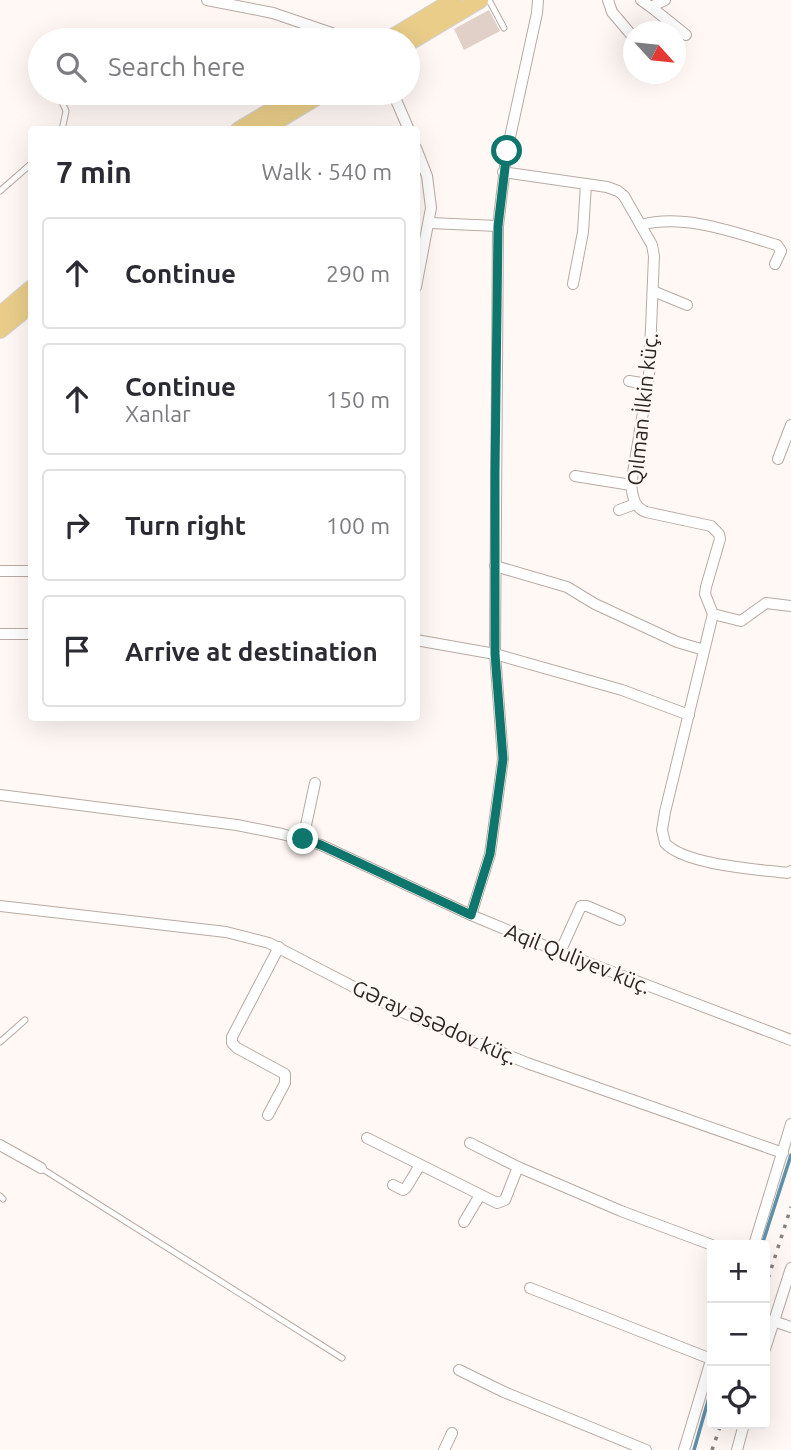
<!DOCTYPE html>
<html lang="en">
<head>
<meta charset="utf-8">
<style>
	body { margin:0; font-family:Ubuntu,sans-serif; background:#f2f2f3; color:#2b2b33 }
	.controls { position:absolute; right:21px; bottom:21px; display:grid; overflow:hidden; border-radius:7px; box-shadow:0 7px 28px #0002 }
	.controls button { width:63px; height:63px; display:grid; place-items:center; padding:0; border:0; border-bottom:2px solid #e1e1e2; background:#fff; color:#2b2b33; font:35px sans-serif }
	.compass { position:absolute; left:623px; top:21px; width:63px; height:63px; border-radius:50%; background:#fff; box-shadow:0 7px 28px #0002; rotate:117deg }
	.stop { position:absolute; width:21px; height:21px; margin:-16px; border:5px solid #0f766e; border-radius:50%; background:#fff }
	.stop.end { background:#0f766e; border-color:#fff; box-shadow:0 2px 7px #0008 }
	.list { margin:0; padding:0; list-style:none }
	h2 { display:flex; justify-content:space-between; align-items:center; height:91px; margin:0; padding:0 28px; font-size:30px }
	h2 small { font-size:23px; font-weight:400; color:#7c7c81 }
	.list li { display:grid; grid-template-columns:46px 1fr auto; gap:21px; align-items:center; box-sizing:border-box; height:112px; margin:0 14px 14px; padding:0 14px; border:2px solid #e1e1e2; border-radius:7px }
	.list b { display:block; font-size:26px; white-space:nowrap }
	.list p { margin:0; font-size:23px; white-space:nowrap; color:#7c7c81 }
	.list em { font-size:23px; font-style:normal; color:#7c7c81 }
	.icon { flex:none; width:38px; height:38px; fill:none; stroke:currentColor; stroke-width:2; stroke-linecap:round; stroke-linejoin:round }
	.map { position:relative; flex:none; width:791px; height:1450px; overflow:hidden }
	.search { position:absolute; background:#fff; box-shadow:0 7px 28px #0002; left:28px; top:28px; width:392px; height:77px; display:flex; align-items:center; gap:18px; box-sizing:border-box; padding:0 24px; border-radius:38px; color:#7c7c81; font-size:26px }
	.panel { position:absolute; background:#fff; box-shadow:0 7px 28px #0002; left:28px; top:126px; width:392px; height:595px; border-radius:7px }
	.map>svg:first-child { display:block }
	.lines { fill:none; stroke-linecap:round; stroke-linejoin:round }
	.stream { stroke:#5c90ab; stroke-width:3.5 }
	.building { fill:#e0d0c8 }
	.service-casing { stroke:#b9aaa2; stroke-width:7 }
	.minor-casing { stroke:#b9aaa2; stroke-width:12 }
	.primary-casing { stroke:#d4d3d3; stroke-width:18 }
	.service { stroke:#fff; stroke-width:5 }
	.minor { stroke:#fff; stroke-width:10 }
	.primary { stroke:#e9cd89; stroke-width:16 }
	.rail { stroke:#87817e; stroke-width:3.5; stroke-dasharray:3.5 7; stroke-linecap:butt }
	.route { stroke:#0f766e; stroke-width:9 }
	.labels { text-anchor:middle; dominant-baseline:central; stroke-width:5; stroke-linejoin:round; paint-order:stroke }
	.street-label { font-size:21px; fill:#2a2521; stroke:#fff8f5 }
</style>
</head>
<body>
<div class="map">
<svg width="791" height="1450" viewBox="0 0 791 1450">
	<rect width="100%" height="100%" fill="#fff8f5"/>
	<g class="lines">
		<g class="stream">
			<path d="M762 1245 791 1155"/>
			<path d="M694 1450 712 1387"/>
		</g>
	</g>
	<path class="building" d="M489 10 500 31 464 50 454 29Z"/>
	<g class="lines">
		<g class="service-casing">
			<g id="service">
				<path d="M489 0 504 28"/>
				<path d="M58 93 66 111 62 130"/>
				<path d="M0 191 32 163"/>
				<path d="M0 1042 25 1020"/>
				<path d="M41 1168 342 1358"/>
				<path d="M0 1196 3 1199"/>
			</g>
		</g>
		<g class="minor-casing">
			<g id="minor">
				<path d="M207 0 273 13 352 40"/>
				<path d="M608 0 612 12 634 38"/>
				<path d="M641 0 651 7 665 0"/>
				<path d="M651 7 686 35"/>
				<path d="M393 93 409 130"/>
				<path d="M416 148 427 176 431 208 416 287"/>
				<path d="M503 172 607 187 618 191 624 196 652 245 654 256 649 376 631 485C633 498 634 507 646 512L711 526 719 534 720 539 706 587 705 594 713 614 665 812 662 830 665 843C685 865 756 869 787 873L791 871"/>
				<path d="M430 223 498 226"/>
				<path d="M641 225C684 213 736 233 777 245L781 251 775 264"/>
				<path d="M573 284 583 232 586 184"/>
				<path d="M653 291 687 305"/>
				<path d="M629 381 648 384"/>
				<path d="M778 459 791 425"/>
				<path d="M575 476 631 485"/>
				<path d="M619 510 635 504"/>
				<path d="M495 566 567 587 595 604 677 642 704 650"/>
				<path d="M0 571H30"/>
				<path d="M713 614 741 621 766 603 791 606"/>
				<path d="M0 634H32"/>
				<path d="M416 640 495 654 622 690 689 715"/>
				<path d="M0 795 237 825 282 834 321 845 471 915 560 952 791 1040"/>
				<path d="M303 839 315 783"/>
				<path d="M0 906 226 932 269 943 402 1012 527 1063 783 1153"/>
				<path d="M471 915 490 854 503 759 495 654 498 226 507 151 537 13 538 0"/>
				<path d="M560 952 581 906H587L620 920"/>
				<path d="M268 1115 285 1083V1074L237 1048 232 1043V1037L279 947"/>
				<path d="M367 1138 497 1203 505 1200 518 1167 621 1211 712 1245"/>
				<path d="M470 1143 518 1167"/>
				<path d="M0 1145 41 1168"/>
				<path d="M393 1185 403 1190 406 1188 420 1165"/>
				<path d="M464 1222 480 1195"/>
				<path d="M754 1245 791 1124"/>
				<path d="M530 1288 711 1359"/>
				<path d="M773 1321 791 1327"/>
				<path d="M765 1349 791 1268"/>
				<path d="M459 1370 504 1392 646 1450"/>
				<path d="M444 1450 452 1433"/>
				<path d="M684 1450 712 1357"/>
				<path d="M737 1450 744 1424"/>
			</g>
		</g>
		<g class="primary-casing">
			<g id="primary">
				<path d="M388 40 454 0"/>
				<path d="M408 43 480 0"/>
				<path d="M239 130 301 93"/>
				<path d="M262 130 323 93"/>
				<path d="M0 315 32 288"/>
				<path d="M0 330 32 304"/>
			</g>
		</g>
		<use href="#service" class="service"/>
		<use href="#minor" class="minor"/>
		<use href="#primary" class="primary"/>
		<g class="rail">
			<path d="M765 1288 791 1207"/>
			<path d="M712 1450 721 1424"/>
		</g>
	</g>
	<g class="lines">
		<path class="route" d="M303 839 321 845 471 915 490 854 503 759 495 654V472L498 226 507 151"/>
	</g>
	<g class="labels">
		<g class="street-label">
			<text transform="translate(642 409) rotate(-84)">Qılman İlkin küç.</text>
			<text transform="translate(578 958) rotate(22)">Aqil Quliyev küç.</text>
			<text transform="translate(435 1022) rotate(24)">Gəray Əsədov küç.</text>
		</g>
	</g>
</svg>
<div class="controls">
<button>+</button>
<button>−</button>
<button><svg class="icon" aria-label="locate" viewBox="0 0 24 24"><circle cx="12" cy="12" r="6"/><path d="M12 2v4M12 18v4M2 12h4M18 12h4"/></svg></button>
</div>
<svg class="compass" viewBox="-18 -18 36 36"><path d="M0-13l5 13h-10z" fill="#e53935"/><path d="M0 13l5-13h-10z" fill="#7c7c81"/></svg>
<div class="stop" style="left:507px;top:151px"></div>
<div class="stop end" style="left:303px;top:839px"></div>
<div class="search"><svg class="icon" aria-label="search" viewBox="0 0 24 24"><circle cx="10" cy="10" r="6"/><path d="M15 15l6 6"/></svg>Search here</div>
<section class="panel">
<h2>7 min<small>Walk · 540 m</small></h2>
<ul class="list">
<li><svg class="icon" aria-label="ahead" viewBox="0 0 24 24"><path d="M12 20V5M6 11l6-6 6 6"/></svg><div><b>Continue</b></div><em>290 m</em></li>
<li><svg class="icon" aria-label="ahead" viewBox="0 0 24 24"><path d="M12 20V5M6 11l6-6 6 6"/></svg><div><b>Continue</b><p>Xanlar</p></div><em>150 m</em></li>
<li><svg class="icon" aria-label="right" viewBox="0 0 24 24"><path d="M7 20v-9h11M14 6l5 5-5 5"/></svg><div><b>Turn right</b></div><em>100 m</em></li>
<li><svg class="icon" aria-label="arrive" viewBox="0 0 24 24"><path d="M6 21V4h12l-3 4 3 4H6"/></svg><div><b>Arrive at destination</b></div></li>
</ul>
</section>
</div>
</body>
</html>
